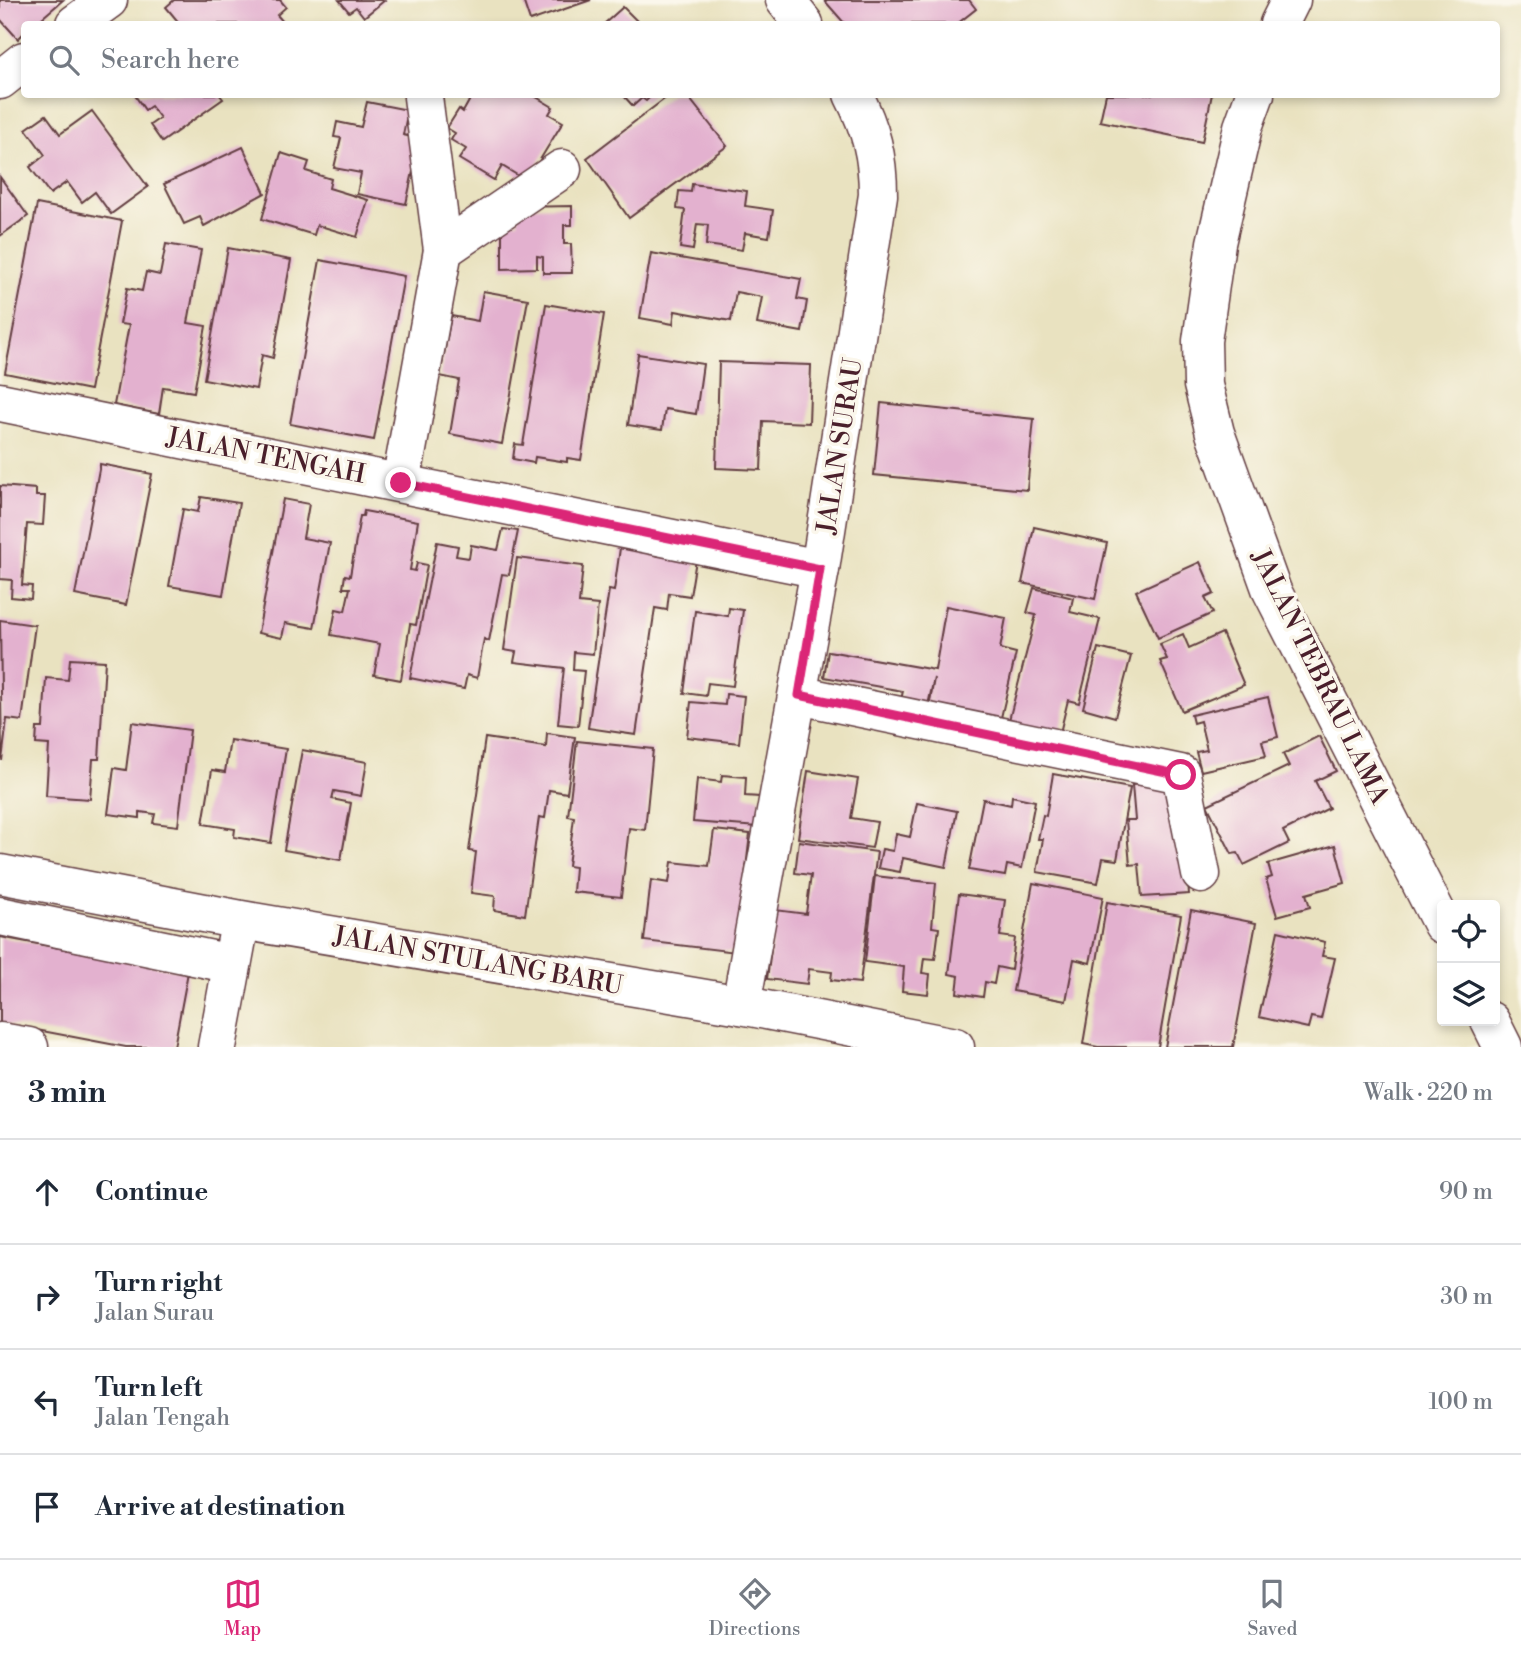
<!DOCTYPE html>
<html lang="en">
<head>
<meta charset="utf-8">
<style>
	body { margin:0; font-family:"Libre Bodoni",serif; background:#f2f2f3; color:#1f2937 }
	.controls { position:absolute; right:21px; bottom:21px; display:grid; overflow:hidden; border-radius:7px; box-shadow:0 4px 10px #0003 }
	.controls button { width:63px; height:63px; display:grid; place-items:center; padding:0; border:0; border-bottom:2px solid #e0e1e3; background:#fff; color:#1f2937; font:35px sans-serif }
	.stop { position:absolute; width:21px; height:21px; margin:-16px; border:5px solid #db2777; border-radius:50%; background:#fff }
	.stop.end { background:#db2777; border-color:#fff; box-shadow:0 2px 7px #0008 }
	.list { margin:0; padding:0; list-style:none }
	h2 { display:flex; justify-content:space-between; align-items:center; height:91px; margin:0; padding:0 28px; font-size:30px }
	h2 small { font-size:23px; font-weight:400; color:#747a83 }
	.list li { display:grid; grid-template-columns:46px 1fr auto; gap:21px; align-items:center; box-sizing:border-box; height:105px; padding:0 28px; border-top:2px solid #e0e1e3 }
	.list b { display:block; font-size:26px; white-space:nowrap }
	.list p { margin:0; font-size:23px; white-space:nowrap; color:#747a83 }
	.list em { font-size:23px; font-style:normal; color:#747a83 }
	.icon { flex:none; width:38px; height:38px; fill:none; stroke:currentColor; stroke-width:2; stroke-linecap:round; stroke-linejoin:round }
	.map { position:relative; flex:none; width:1521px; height:1047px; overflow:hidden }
	.search { position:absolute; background:#fff; box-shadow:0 4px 10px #0003; left:21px; right:21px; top:21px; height:77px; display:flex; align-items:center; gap:18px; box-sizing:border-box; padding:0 24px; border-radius:7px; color:#747a83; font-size:26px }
	.sheet { height:511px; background:#fff }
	nav { display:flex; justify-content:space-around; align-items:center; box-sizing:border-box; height:98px; border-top:2px solid #e0e1e3; background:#fff; font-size:19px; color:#747a83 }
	nav a { display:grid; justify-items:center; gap:4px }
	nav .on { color:#db2777 }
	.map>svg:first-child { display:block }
	.building { fill:#e3b1cf }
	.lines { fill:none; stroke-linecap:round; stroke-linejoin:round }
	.minor-casing { stroke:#623c41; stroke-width:41 }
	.major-casing { stroke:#623c41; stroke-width:41 }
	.minor { stroke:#fff; stroke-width:38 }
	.major { stroke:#fff; stroke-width:38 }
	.route { stroke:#db2777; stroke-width:9 }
	.labels { text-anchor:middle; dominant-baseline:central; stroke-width:7; stroke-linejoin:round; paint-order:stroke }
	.street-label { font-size:26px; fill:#4a1f2b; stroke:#fbf7ec }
</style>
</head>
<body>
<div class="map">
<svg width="1521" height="1047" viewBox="0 0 1521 1047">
	<rect width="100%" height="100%" fill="#fbf7ec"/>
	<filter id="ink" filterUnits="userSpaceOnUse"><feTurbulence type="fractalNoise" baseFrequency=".0143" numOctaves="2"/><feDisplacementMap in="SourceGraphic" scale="14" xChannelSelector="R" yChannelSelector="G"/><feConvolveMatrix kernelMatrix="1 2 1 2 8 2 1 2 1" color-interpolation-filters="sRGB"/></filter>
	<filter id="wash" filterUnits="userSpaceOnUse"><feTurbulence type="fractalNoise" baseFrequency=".00686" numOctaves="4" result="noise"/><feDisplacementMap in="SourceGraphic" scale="28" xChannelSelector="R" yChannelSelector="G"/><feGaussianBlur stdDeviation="1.57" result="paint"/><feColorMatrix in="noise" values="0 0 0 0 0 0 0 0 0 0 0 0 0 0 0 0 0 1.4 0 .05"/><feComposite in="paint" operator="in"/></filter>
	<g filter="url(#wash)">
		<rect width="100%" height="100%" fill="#e9e2c0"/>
		<g id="blocks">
			<g class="building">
				<path d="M0 0H63L35 24H24V33L18 39 0 19Z"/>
				<path d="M174 0H280L286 7 277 15 285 24H180L166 7Z"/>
				<path d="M339 0H385L364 17 356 7 349 12Z"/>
				<path d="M523 0H591L530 21Z"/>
				<path d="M824 0H969L976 9 957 24H845Z"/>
				<path d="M623 7 640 24H604Z"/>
				<path d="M134 94H219L223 99 162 142 150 125 160 118 151 106 145 110Z"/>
				<path d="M473 94H531L553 107 549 114 563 122 527 181 502 166 494 180 459 159 466 149 451 140 455 133 447 128 459 109 463 112Z"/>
				<path d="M622 94H653L646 101 642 98 633 106Z"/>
				<path d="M671 94H686L727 146 629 218 587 158Z"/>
				<path d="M1106 94H1212L1202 142 1100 121Z"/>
				<path d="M367 102 408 110 403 135 420 139 406 204 357 194 361 173 334 168 341 138 334 137 337 122 361 127Z"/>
				<path d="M92 111 148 187 111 214 95 192 82 202 67 182 50 194 30 167 45 155 26 129 46 115 60 134Z"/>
				<path d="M243 147 265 193 204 226 200 217 184 224 164 184Z"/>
				<path d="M281 153 309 162 306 171 331 179 329 188 368 200 357 237 317 225 314 235 262 219Z"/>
				<path d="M0 177 28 216 0 236Z"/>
				<path d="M692 184 747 191 745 206 773 210 769 237 745 233 742 250 706 245 708 225 697 224 693 250 680 248 685 210 677 209 679 191 691 192Z"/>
				<path d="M37 204 122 221 90 390 5 373Z"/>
				<path d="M572 206V225H564V244H571L572 273H543V257L537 256V268L502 269V223L518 222V207Z"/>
				<path d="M166 244 201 250 188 323 206 326 194 392 163 387 159 414 114 405 129 325 120 324 127 288 142 291 146 272 160 275Z"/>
				<path d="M228 248 291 260 273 358 262 355 256 389 204 379Z"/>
				<path d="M651 253 801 279 797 299 807 301 802 332 757 324 762 297 736 292 731 321 675 311 673 324 640 318Z"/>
				<path d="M320 260 404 276 374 440 290 424Z"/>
				<path d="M483 291 528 299 502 444 450 434 459 380 440 376 451 316 478 321Z"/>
				<path d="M546 304 604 314 581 460 567 458V462L535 457 534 463 513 459 515 444 523 445Z"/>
				<path d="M638 354 703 364 696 414 665 409 662 430 628 425Z"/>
				<path d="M719 362 811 365 809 423 763 421 761 470 716 468Z"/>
				<path d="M881 403 1034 419 1027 490 874 475Z"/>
				<path d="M100 464 152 474 126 605 75 595Z"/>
				<path d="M0 486 36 489V496H45L43 525 27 524 22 585 32 586 31 599 11 597 12 580 0 579Z"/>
				<path d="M201 497 239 503 223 595 169 586 183 509 198 512Z"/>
				<path d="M283 499 309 504 303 538 330 543 314 628 285 623 282 638 258 633Z"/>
				<path d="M364 511 418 521 410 570 415 571 417 563 427 565 416 625 410 624 401 680 374 675 380 644 331 635 336 609 345 611 350 588H343L345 575 350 576 360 516H363Z"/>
				<path d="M1034 527 1107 543 1095 599 1022 583Z"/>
				<path d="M503 529 518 531 509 575 502 574 489 641 484 639 477 678 467 675 464 689 410 678 437 542 458 546 456 556 469 558 471 545 498 550Z"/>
				<path d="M620 548 696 560 690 596 669 593 667 610 655 608 636 735 588 728 609 590 614 591Z"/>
				<path d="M517 558 583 566 579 603 598 605 593 654 574 652 573 670 584 671 578 726 558 724 564 668 514 662 516 652 504 650Z"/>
				<path d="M1200 562 1214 594 1205 598 1213 613 1158 638 1136 591Z"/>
				<path d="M1034 588 1073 598 1070 612 1100 619 1079 703 1068 700 1059 737 1008 724 1036 615 1027 613Z"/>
				<path d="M946 606 1006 618 1000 649 1016 653 1000 722 929 708 934 678 928 705 901 700 903 691 824 677 828 651 935 670Z"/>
				<path d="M729 608 743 610 733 686 708 683 706 696 684 693 695 611 728 616Z"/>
				<path d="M0 620 35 625 22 721 7 719 2 761Z"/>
				<path d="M1222 633 1244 685 1182 711 1160 661 1167 659 1160 644 1183 634 1189 648Z"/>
				<path d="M1098 648 1131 656 1115 717 1083 708Z"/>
				<path d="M70 659 105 661 99 759H93L90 799 46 796 49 745 36 744 37 728H43L46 678 68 680Z"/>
				<path d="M726 694 744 696 739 743 687 737 691 702 725 705Z"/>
				<path d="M1268 697 1278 737 1262 741 1266 756 1201 771 1196 752 1207 750 1200 721 1193 723 1191 715Z"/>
				<path d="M132 722 190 730 178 826 153 823 155 814 140 812V818L108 814 114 768 126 770Z"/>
				<path d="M547 733 575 737 567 793 549 790 545 818 539 817 525 915 494 910 495 896 471 893 476 852 469 851 485 738 546 747Z"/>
				<path d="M1319 736 1336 771 1315 781 1329 808 1283 831 1289 843 1244 865 1238 853 1232 854 1207 805 1289 766 1283 754Z"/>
				<path d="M230 740 286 749 271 843 234 837 235 829 203 824 212 770 225 772Z"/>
				<path d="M577 741 653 749 645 830 629 828 621 897 573 892 575 867 568 866 574 817 568 816Z"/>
				<path d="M302 750 367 762 361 796 334 791 332 799 351 803 341 860 284 850Z"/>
				<path d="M808 771 858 779 851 818 877 822 872 848 798 838Z"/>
				<path d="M1053 774 1130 788 1117 860 1103 858 1098 883 1037 872 1043 839H1038L1043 815 1046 816Z"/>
				<path d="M722 775 746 777 745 796 760 797 758 827 693 822 697 779 721 782Z"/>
				<path d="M1178 781 1189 894 1142 897 1139 864 1130 865 1126 820H1135L1132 785Z"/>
				<path d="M1012 796 1035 801 1022 868 1007 865 1005 876 969 870 983 799 1011 805Z"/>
				<path d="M917 803 957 811 946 867 903 858 900 872 878 868 882 849 893 851 896 834 910 837Z"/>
				<path d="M714 830 750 834 736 952 644 941 651 880 669 883 672 862 709 866Z"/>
				<path d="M799 841 877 852 860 983 831 980 832 972 809 969 807 984 767 979 776 910 806 914 811 875 795 873Z"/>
				<path d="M1335 845 1345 883 1306 894 1310 907 1277 916 1266 879 1272 877 1268 864Z"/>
				<path d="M875 876 936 883 932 927 939 928 935 959 924 958 922 973 930 974 928 994 902 991 904 967 865 962Z"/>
				<path d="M1033 883 1103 897 1090 963 1074 959 1066 1001 1013 991Z"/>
				<path d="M959 894 1005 900 1000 936 1015 938 1011 970 997 967 994 984 985 982 983 997 957 993 959 976 949 974Z"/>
				<path d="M1107 902 1181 915 1158 1047H1098L1083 1044Z"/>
				<path d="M1191 910 1256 923 1233 1047H1165Z"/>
				<path d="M1278 931 1325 942 1322 956 1335 958 1321 1019 1311 1017 1308 1028 1259 1017Z"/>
				<path d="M0 937 188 972 174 1047H126L0 1023Z"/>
			</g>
		</g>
	</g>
	<g filter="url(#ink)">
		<use href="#blocks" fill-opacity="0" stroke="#623c41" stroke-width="2"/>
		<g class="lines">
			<g class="minor-casing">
				<g id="minor">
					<path d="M785 0 804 24"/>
					<path d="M75 24 108 0"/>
					<path d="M1279 24 1291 0"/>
					<path d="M0 80 24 61"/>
					<path d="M1255 94 1243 127 1216 243 1202 341 1203 385 1215 433 1272 591 1442 924"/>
					<path d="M443 250 562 169"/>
					<path d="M0 402 820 569"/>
					<path d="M401 483 443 250 423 97"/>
					<path d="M798 695 1181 774 1201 874"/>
					<path d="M0 916 232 964"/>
					<path d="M741 1005 820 569 878 195C878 156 871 129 853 94"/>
					<path d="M1490 1021 1503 1047"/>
					<path d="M0 1042 29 1047"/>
					<path d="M217 1047 237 939"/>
				</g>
			</g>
			<g class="major-casing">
				<path id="major" d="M0 874 241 920 741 1005 955 1047"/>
			</g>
			<use href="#minor" class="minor"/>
			<use href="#major" class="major"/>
		</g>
	</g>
	<g class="lines" filter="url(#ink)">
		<path class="route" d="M401 483 820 569 799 695 1181 775"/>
	</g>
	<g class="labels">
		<g class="street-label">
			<text transform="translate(840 446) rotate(-81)">JALAN SURAU</text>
			<text transform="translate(266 456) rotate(11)">JALAN TENGAH</text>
			<text transform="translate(1320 677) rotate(64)">JALAN TEBRAU LAMA</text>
			<text transform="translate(478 961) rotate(10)">JALAN STULANG BARU</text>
		</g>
	</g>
</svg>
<div class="controls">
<button><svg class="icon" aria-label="locate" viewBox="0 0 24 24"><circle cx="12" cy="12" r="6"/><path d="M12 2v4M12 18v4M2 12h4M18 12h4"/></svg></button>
<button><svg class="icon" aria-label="layers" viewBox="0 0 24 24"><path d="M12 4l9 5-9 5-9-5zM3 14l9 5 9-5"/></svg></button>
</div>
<div class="stop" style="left:1181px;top:775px"></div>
<div class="stop end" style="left:401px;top:483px"></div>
<div class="search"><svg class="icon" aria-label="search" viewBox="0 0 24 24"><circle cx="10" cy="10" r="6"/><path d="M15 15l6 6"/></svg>Search here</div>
</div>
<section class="sheet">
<h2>3 min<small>Walk · 220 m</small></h2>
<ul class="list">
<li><svg class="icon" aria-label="ahead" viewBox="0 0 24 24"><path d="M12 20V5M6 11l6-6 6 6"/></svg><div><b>Continue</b></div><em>90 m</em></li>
<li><svg class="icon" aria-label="right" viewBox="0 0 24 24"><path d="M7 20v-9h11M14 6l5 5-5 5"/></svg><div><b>Turn right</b><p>Jalan Surau</p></div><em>30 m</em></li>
<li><svg class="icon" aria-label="left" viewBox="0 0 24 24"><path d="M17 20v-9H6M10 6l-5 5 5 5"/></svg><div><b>Turn left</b><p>Jalan Tengah</p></div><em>100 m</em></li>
<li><svg class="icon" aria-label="arrive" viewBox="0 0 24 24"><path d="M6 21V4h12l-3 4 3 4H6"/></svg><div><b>Arrive at destination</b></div></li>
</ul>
</section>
<nav>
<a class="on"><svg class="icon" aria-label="map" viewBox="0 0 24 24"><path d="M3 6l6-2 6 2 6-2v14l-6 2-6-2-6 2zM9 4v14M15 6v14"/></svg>Map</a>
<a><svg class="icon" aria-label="directions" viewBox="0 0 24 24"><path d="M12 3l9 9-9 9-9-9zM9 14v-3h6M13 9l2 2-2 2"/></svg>Directions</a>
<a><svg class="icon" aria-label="saved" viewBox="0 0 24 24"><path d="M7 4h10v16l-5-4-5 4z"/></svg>Saved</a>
</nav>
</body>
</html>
